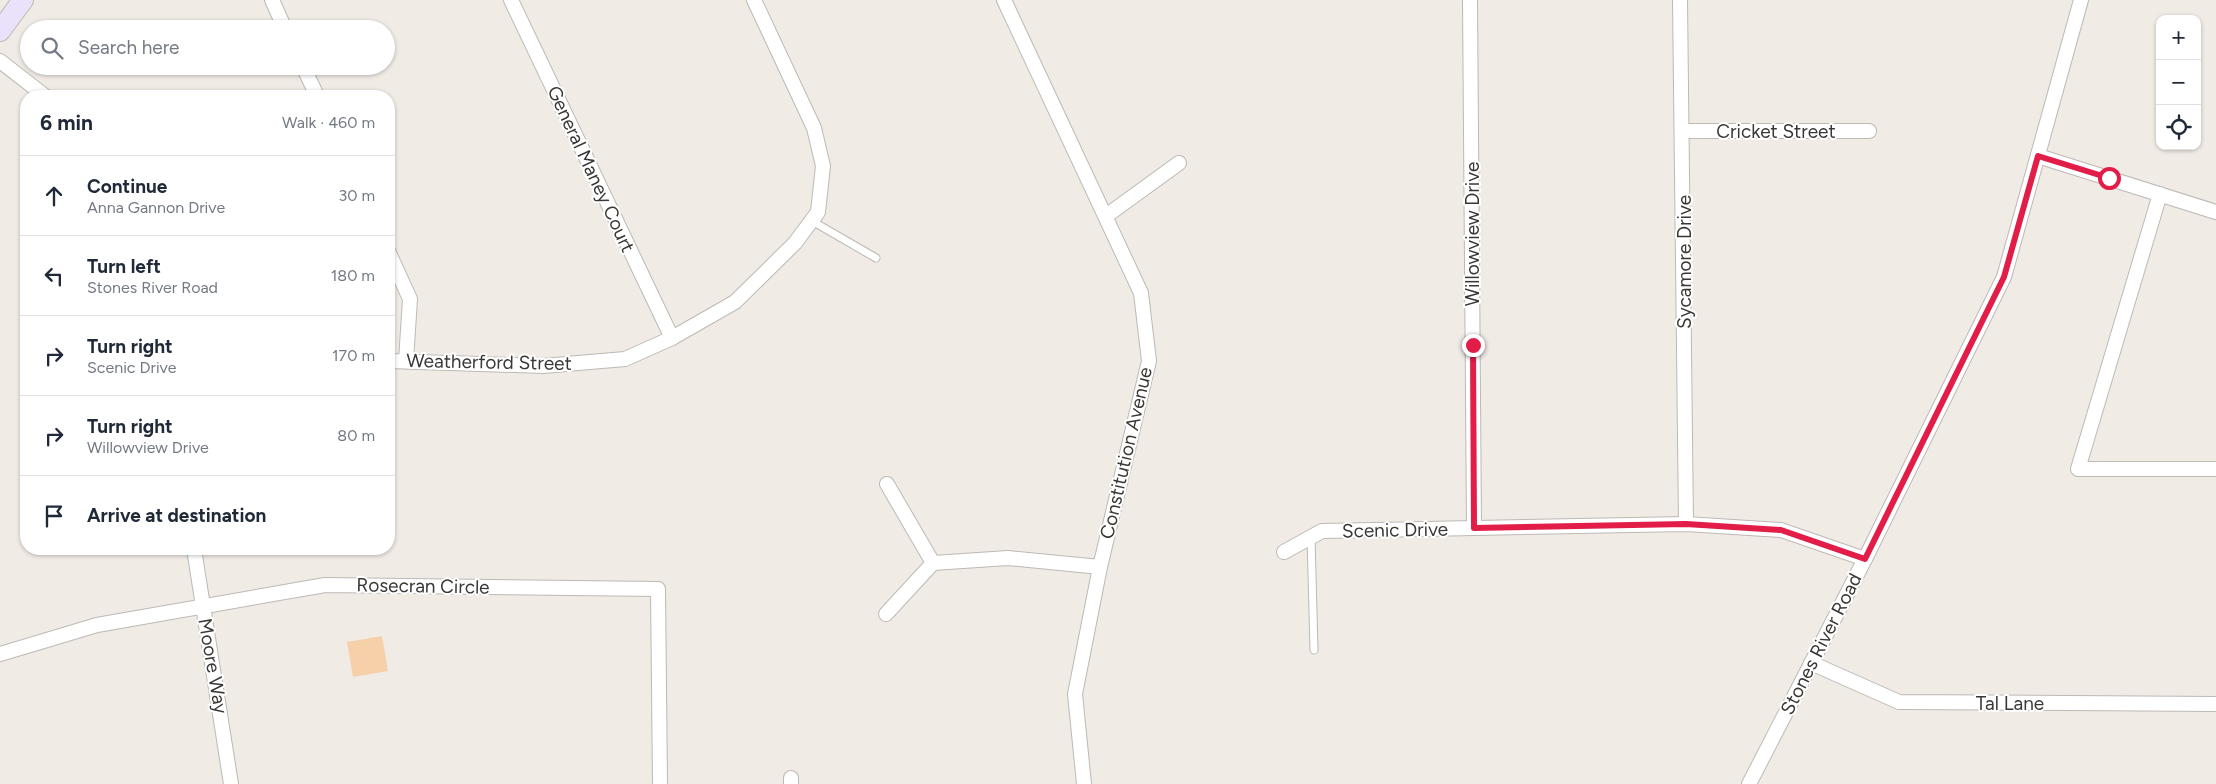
<!DOCTYPE html>
<html lang="en">
<head>
<meta charset="utf-8">
<style>
	body { margin:0; font-family:Figtree,sans-serif; background:#f2f2f3; color:#1f2937 }
	.controls { position:absolute; right:15px; top:15px; display:grid; overflow:hidden; border-radius:10px; box-shadow:0 1px 4px #0004 }
	.controls button { width:45px; height:45px; display:grid; place-items:center; padding:0; border:0; border-bottom:1px solid #e0e1e3; background:#fff; color:#1f2937; font:25px sans-serif }
	.stop { position:absolute; width:15px; height:15px; margin:-11px; border:4px solid #e11d48; border-radius:50%; background:#fff }
	.stop.end { background:#e11d48; border-color:#fff; box-shadow:0 1px 5px #0008 }
	.list { margin:0; padding:0; list-style:none }
	h2 { display:flex; justify-content:space-between; align-items:center; height:65px; margin:0; padding:0 20px; font-size:21px }
	h2 small { font-size:16px; font-weight:400; color:#747a83 }
	.list li { display:grid; grid-template-columns:32px 1fr auto; gap:15px; align-items:center; box-sizing:border-box; height:80px; padding:0 20px; border-top:1px solid #e0e1e3 }
	.list b { display:block; font-size:19px; white-space:nowrap }
	.list p { margin:0; font-size:16px; white-space:nowrap; color:#747a83 }
	.list em { font-size:16px; font-style:normal; color:#747a83 }
	.icon { flex:none; width:28px; height:28px; fill:none; stroke:currentColor; stroke-width:2; stroke-linecap:round; stroke-linejoin:round }
	.map { position:relative; flex:none; width:2216px; height:784px; overflow:hidden }
	.search { position:absolute; background:#fff; box-shadow:0 1px 4px #0004; left:20px; top:20px; width:375px; height:55px; display:flex; align-items:center; gap:12px; box-sizing:border-box; padding:0 18px; border-radius:28px; color:#747a83; font-size:19px }
	.panel { position:absolute; background:#fff; box-shadow:0 1px 4px #0004; left:20px; top:90px; width:375px; height:465px; border-radius:20px }
	.map>svg:first-child { display:block }
	.green { fill:#f6d0a9 }
	.lines { fill:none; stroke-linecap:round; stroke-linejoin:round }
	.lane-casing { stroke:#bdb9b4; stroke-width:9 }
	.street-casing { stroke:#bdb9b4; stroke-width:16 }
	.secondary-casing { stroke:#bdb9b4; stroke-width:22 }
	.lane { stroke:#fff; stroke-width:7 }
	.street { stroke:#fff; stroke-width:14 }
	.secondary { stroke:#eae2fb; stroke-width:20 }
	.route { stroke:#e11d48; stroke-width:6 }
	.labels { text-anchor:middle; dominant-baseline:central; stroke-width:4; stroke-linejoin:round; paint-order:stroke }
	.street-label { font-size:19px; fill:#3a3836; stroke:#fff }
</style>
</head>
<body>
<div class="map">
<svg width="2216" height="784" viewBox="0 0 2216 784">
	<rect width="100%" height="100%" fill="#f1ebe6"/>
	<path class="green" d="M382 636 388 671 353 677 347 642Z"/>
	<g class="lines">
		<g class="lane-casing">
			<g id="lane">
				<path d="M812 221 876 258"/>
				<path d="M1311 537 1314 650"/>
			</g>
		</g>
		<g class="street-casing">
			<g id="street">
				<path d="M272 0 285 29"/>
				<path d="M511 0 672 338"/>
				<path d="M1004 0 1141 293 1149 361 1100 567 1075 694 1084 784"/>
				<path d="M1470 0 1474 528"/>
				<path d="M1680 0 1686 524"/>
				<path d="M0 61 45 96"/>
				<path d="M303 66 317 96"/>
				<path d="M1682 131H1869"/>
				<path d="M2038 156 2216 212"/>
				<path d="M2160 194 2078 469H2216"/>
				<path d="M1106 216 1179 163"/>
				<path d="M389 253 410 299 406 361"/>
				<path d="M389 361 543 366 625 359 672 338 735 302 795 243 818 212 823 166 814 128 754 0"/>
				<path d="M887 484 933 563"/>
				<path d="M194 549 231 784"/>
				<path d="M1284 552 1322 531 1686 524 1781 530 1865 559"/>
				<path d="M886 614 933 563 1008 558 1100 567"/>
				<path d="M0 654 97 625 325 585 658 589 660 784"/>
				<path d="M1811 663 1899 702 2216 704"/>
				<path d="M791 784V778"/>
				<path d="M1749 784 1865 559 2004 277 2081 0"/>
			</g>
		</g>
		<g class="secondary-casing">
			<path id="secondary" d="M0 31 23 0"/>
		</g>
		<use href="#lane" class="lane"/>
		<use href="#street" class="street"/>
		<use href="#secondary" class="secondary"/>
	</g>
	<g class="lines">
		<path class="route" d="M1473 345 1474 528 1686 524 1781 530 1865 559 2004 277 2038 156 2109 178"/>
	</g>
	<g class="labels">
		<g class="street-label">
			<text x="1776" y="131">Cricket Street</text>
			<text transform="translate(591 169) rotate(65)">General Maney Court</text>
			<text transform="translate(1472 234) rotate(-90)">Willowview Drive</text>
			<text transform="translate(1684 262) rotate(-90)">Sycamore Drive</text>
			<text transform="translate(489 362) rotate(1)">Weatherford Street</text>
			<text transform="translate(1126 453) rotate(-77)">Constitution Avenue</text>
			<text transform="translate(1395 530) rotate(-1)">Scenic Drive</text>
			<text transform="translate(423 586) rotate(1)">Rosecran Circle</text>
			<text transform="translate(1821 644) rotate(-63)">Stones River Road</text>
			<text transform="translate(213 666) rotate(80)">Moore Way</text>
			<text x="2010" y="703">Tal Lane</text>
		</g>
	</g>
</svg>
<div class="controls">
<button>+</button>
<button>−</button>
<button><svg class="icon" aria-label="locate" viewBox="0 0 24 24"><circle cx="12" cy="12" r="6"/><path d="M12 2v4M12 18v4M2 12h4M18 12h4"/></svg></button>
</div>
<div class="stop" style="left:2109px;top:178px"></div>
<div class="stop end" style="left:1473px;top:345px"></div>
<div class="search"><svg class="icon" aria-label="search" viewBox="0 0 24 24"><circle cx="10" cy="10" r="6"/><path d="M15 15l6 6"/></svg>Search here</div>
<section class="panel">
<h2>6 min<small>Walk · 460 m</small></h2>
<ul class="list">
<li><svg class="icon" aria-label="ahead" viewBox="0 0 24 24"><path d="M12 20V5M6 11l6-6 6 6"/></svg><div><b>Continue</b><p>Anna Gannon Drive</p></div><em>30 m</em></li>
<li><svg class="icon" aria-label="left" viewBox="0 0 24 24"><path d="M17 20v-9H6M10 6l-5 5 5 5"/></svg><div><b>Turn left</b><p>Stones River Road</p></div><em>180 m</em></li>
<li><svg class="icon" aria-label="right" viewBox="0 0 24 24"><path d="M7 20v-9h11M14 6l5 5-5 5"/></svg><div><b>Turn right</b><p>Scenic Drive</p></div><em>170 m</em></li>
<li><svg class="icon" aria-label="right" viewBox="0 0 24 24"><path d="M7 20v-9h11M14 6l5 5-5 5"/></svg><div><b>Turn right</b><p>Willowview Drive</p></div><em>80 m</em></li>
<li><svg class="icon" aria-label="arrive" viewBox="0 0 24 24"><path d="M6 21V4h12l-3 4 3 4H6"/></svg><div><b>Arrive at destination</b></div></li>
</ul>
</section>
</div>
</body>
</html>
